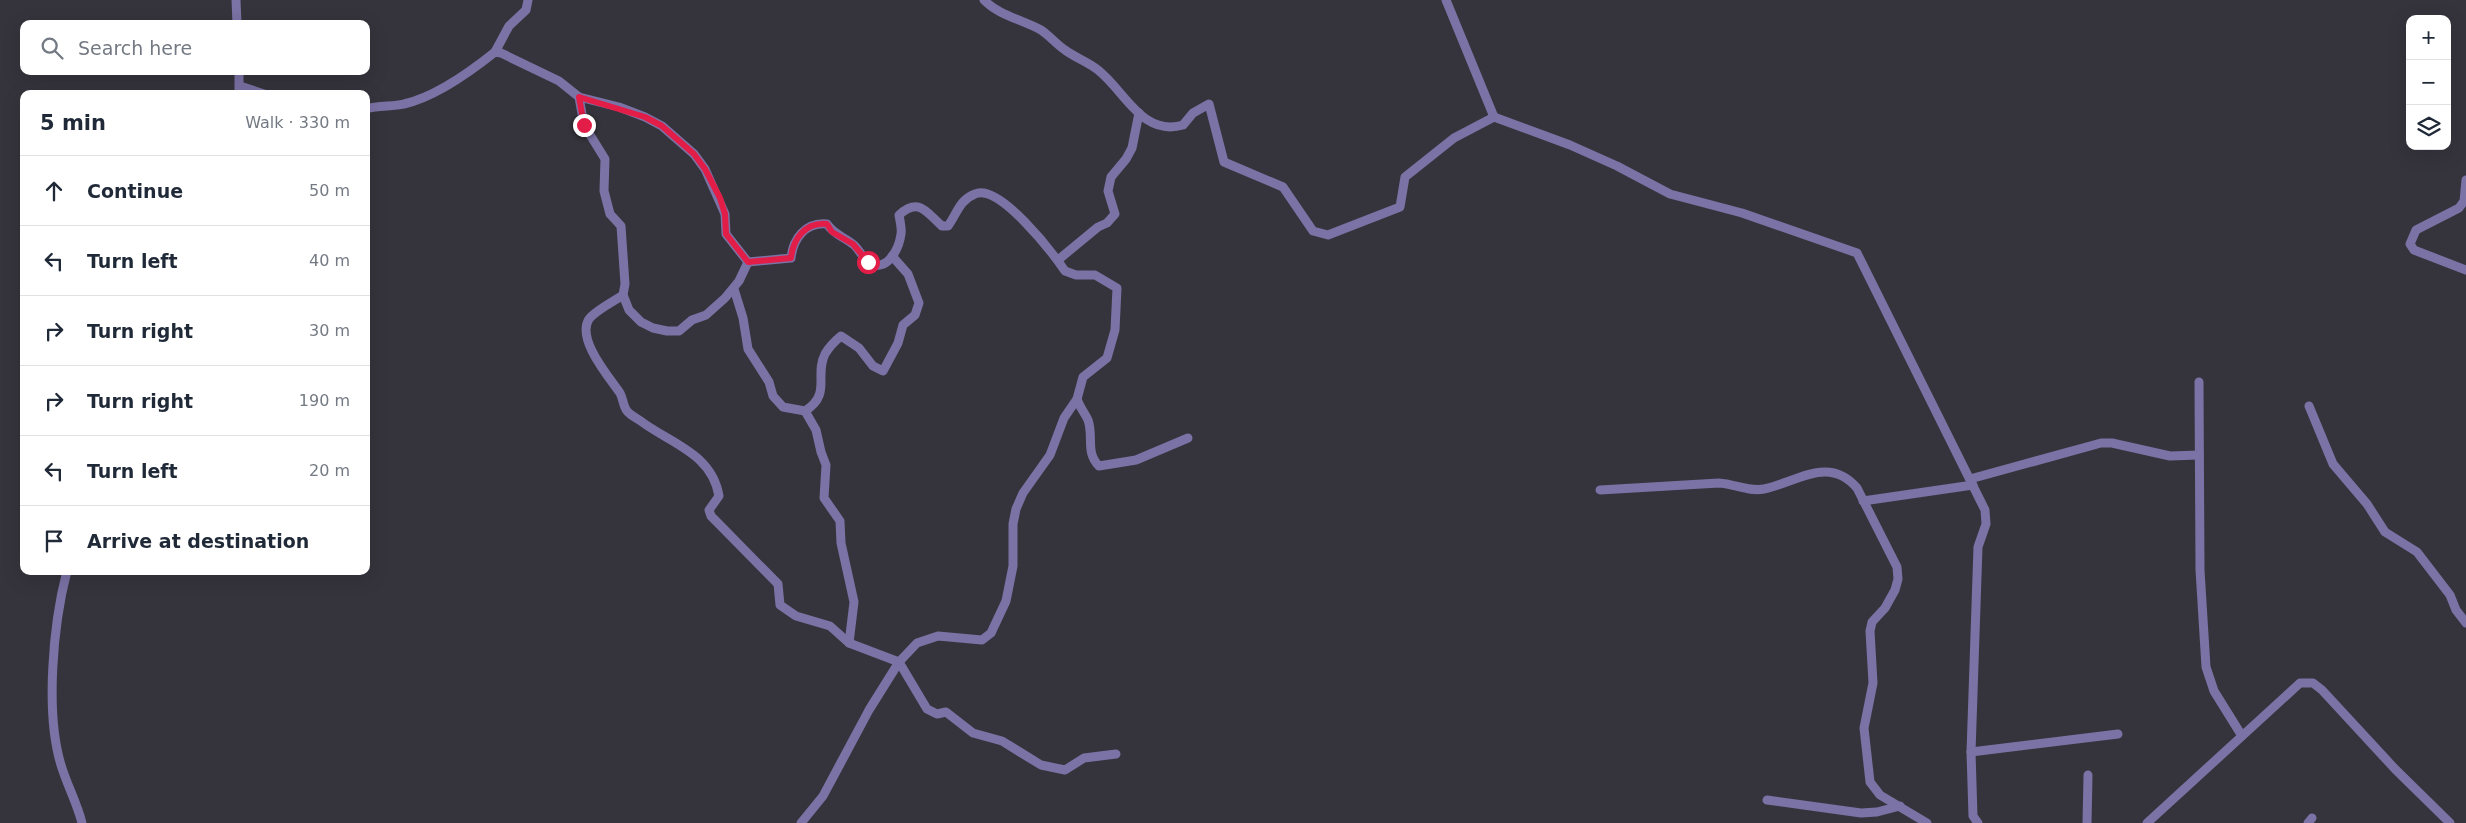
<!DOCTYPE html>
<html lang="en">
<head>
<meta charset="utf-8">
<style>
	body { margin:0; font-family:"DejaVu Sans",sans-serif; background:#f2f2f3; color:#1f2937 }
	.controls { position:absolute; right:15px; top:15px; display:grid; overflow:hidden; border-radius:10px; box-shadow:0 5px 20px #0002 }
	.controls button { width:45px; height:45px; display:grid; place-items:center; padding:0; border:0; border-bottom:1px solid #e0e1e3; background:#fff; color:#1f2937; font:25px sans-serif }
	.stop { position:absolute; width:15px; height:15px; margin:-11px; border:4px solid #e11d48; border-radius:50%; background:#fff }
	.stop.end { background:#e11d48; border-color:#fff; box-shadow:0 1px 5px #0008 }
	.list { margin:0; padding:0; list-style:none }
	h2 { display:flex; justify-content:space-between; align-items:center; height:65px; margin:0; padding:0 20px; font-size:21px }
	h2 small { font-size:16px; font-weight:400; color:#747a83 }
	.list li { display:grid; grid-template-columns:32px 1fr auto; gap:15px; align-items:center; box-sizing:border-box; height:70px; padding:0 20px; border-top:1px solid #e0e1e3 }
	.list b { display:block; font-size:19px; white-space:nowrap }
	.list em { font-size:16px; font-style:normal; color:#747a83 }
	.icon { flex:none; width:28px; height:28px; fill:none; stroke:currentColor; stroke-width:2; stroke-linecap:round; stroke-linejoin:round }
	.map { position:relative; flex:none; width:2466px; height:823px; overflow:hidden }
	.search { position:absolute; background:#fff; box-shadow:0 5px 20px #0002; left:20px; top:20px; width:350px; height:55px; display:flex; align-items:center; gap:12px; box-sizing:border-box; padding:0 18px; border-radius:10px; color:#747a83; font-size:19px }
	.panel { position:absolute; background:#fff; box-shadow:0 5px 20px #0002; left:20px; top:90px; width:350px; height:485px; border-radius:10px }
	.map>svg:first-child { display:block }
	.lines { fill:none; stroke-linecap:round; stroke-linejoin:round }
	.minor { stroke:#7b72a5; stroke-width:9 }
	.route { stroke:#e11d48; stroke-width:6 }
</style>
</head>
<body>
<div class="map">
<svg width="2466" height="823" viewBox="0 0 2466 823">
	<rect width="100%" height="100%" fill="#35343c"/>
	<g class="lines">
		<g class="minor">
			<path d="M236 0 237 24"/>
			<path d="M984 0C998 15 1023 20 1041 30 1050 36 1057 45 1065 50 1076 58 1088 62 1098 70 1125 91 1142 137 1183 125L1193 113 1209 104 1224 162 1283 187 1313 231 1328 235 1400 207 1405 177 1454 138 1494 117 1446 0"/>
			<path d="M495 52 509 26 526 10 528 0"/>
			<path d="M240 86 264 94"/>
			<path d="M239 94V71"/>
			<path d="M579 97 584 125 605 159 604 191 610 214 621 226 625 284 623 295 629 310 641 322 653 328 667 331H679L692 320 706 315 725 298 739 281 748 262"/>
			<path d="M366 109C379 105 392 107 404 104 435 97 470 72 495 52L501 53 559 81 579 97 619 107 645 117 662 126 694 154 705 169 725 214 726 234 748 262 791 258C793 239 805 222 827 224 834 235 845 237 854 245 859 249 863 259 869 263 887 273 899 249 901 234 902 229 900 221 899 215 919 197 926 212 942 226H948C957 214 959 200 975 194 999 183 1052 252 1065 271L1076 275H1095L1117 288 1115 330 1107 358 1083 377 1077 399 1064 418 1050 455 1023 493 1016 509 1013 524V566L1006 601 991 633 982 640 938 636 917 643 899 662 869 710 823 796 801 823"/>
			<path d="M1494 117 1570 145 1617 166 1670 194 1742 213 1857 253 1985 510 1986 524 1978 547 1971 752 1973 816 1978 823"/>
			<path d="M2466 180 2464 201 2459 208 2416 230 2410 244 2414 250 2466 270"/>
			<path d="M1058 260 1098 227 1107 223 1115 214 1108 191 1111 177 1126 159 1132 148 1139 113"/>
			<path d="M734 289 743 318 748 349 769 382 773 396 783 407 805 411C832 394 814 376 825 354 829 347 835 341 841 336L859 348 873 366 883 371 898 343 903 325 915 315 919 303 908 274 892 256"/>
			<path d="M623 295C613 302 596 310 589 319 576 339 609 377 620 393 623 398 623 406 627 411 630 415 638 419 642 422 672 444 712 454 719 496L709 510 711 516 778 584 780 605 796 616 830 626 849 643 899 662 927 709 937 714 946 712 973 733 1002 741 1041 765 1065 770 1084 758 1116 754"/>
			<path d="M2199 382 2200 570 2206 667 2214 691 2242 736"/>
			<path d="M1077 399C1080 408 1085 413 1088 420 1094 437 1085 452 1099 466L1136 460 1188 438"/>
			<path d="M2309 406 2333 464 2367 504 2385 532 2417 552 2450 595 2456 610 2466 623"/>
			<path d="M805 411 816 430 821 452 826 465 824 498 840 521 841 543 854 602 849 643"/>
			<path d="M1970 479 2101 443H2112L2170 456 2199 455"/>
			<path d="M1600 490 1719 483C1735 484 1749 492 1764 489 1797 482 1829 455 1857 488L1897 567 1898 579 1895 590 1885 608 1872 622 1870 631 1873 683 1864 728 1870 782 1880 795 1927 823"/>
			<path d="M1863 501 1973 485"/>
			<path d="M67 571C53 624 45 713 61 765 67 785 77 803 82 823"/>
			<path d="M1971 752 2118 734"/>
			<path d="M1767 800 1861 813 1877 812 1900 806"/>
			<path d="M2087 823 2088 775"/>
			<path d="M2147 823 2300 683H2313L2322 690 2395 769 2450 823"/>
			<path d="M2308 823 2312 818"/>
		</g>
	</g>
	<g class="lines">
		<path class="route" d="M584 125 579 97 645 117 662 126 694 154 705 169 720 198 725 214 726 234 748 262 791 258C793 239 805 222 827 224L832 232 853 244 868 262"/>
	</g>
</svg>
<div class="controls">
<button>+</button>
<button>−</button>
<button><svg class="icon" aria-label="layers" viewBox="0 0 24 24"><path d="M12 4l9 5-9 5-9-5zM3 14l9 5 9-5"/></svg></button>
</div>
<div class="stop" style="left:868px;top:262px"></div>
<div class="stop end" style="left:584px;top:125px"></div>
<div class="search"><svg class="icon" aria-label="search" viewBox="0 0 24 24"><circle cx="10" cy="10" r="6"/><path d="M15 15l6 6"/></svg>Search here</div>
<section class="panel">
<h2>5 min<small>Walk · 330 m</small></h2>
<ul class="list">
<li><svg class="icon" aria-label="ahead" viewBox="0 0 24 24"><path d="M12 20V5M6 11l6-6 6 6"/></svg><div><b>Continue</b></div><em>50 m</em></li>
<li><svg class="icon" aria-label="left" viewBox="0 0 24 24"><path d="M17 20v-9H6M10 6l-5 5 5 5"/></svg><div><b>Turn left</b></div><em>40 m</em></li>
<li><svg class="icon" aria-label="right" viewBox="0 0 24 24"><path d="M7 20v-9h11M14 6l5 5-5 5"/></svg><div><b>Turn right</b></div><em>30 m</em></li>
<li><svg class="icon" aria-label="right" viewBox="0 0 24 24"><path d="M7 20v-9h11M14 6l5 5-5 5"/></svg><div><b>Turn right</b></div><em>190 m</em></li>
<li><svg class="icon" aria-label="left" viewBox="0 0 24 24"><path d="M17 20v-9H6M10 6l-5 5 5 5"/></svg><div><b>Turn left</b></div><em>20 m</em></li>
<li><svg class="icon" aria-label="arrive" viewBox="0 0 24 24"><path d="M6 21V4h12l-3 4 3 4H6"/></svg><div><b>Arrive at destination</b></div></li>
</ul>
</section>
</div>
</body>
</html>
